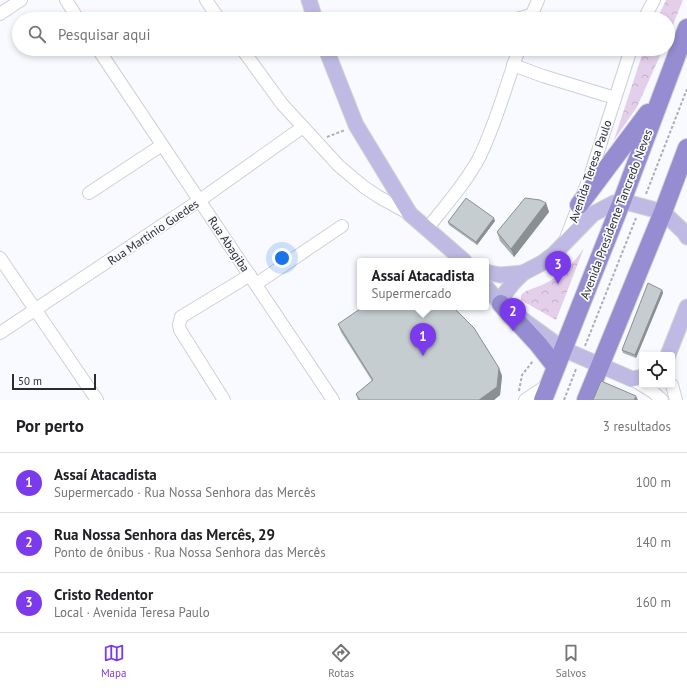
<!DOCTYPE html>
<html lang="pt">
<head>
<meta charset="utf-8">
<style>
	body { margin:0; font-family:"PT Sans",sans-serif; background:#f2f2f2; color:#202124 }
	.controls { position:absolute; right:12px; bottom:12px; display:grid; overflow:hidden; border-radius:4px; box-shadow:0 2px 6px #0003 }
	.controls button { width:36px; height:36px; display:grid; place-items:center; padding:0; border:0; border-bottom:1px solid #e0e0e0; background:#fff; color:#202124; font:20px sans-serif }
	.scale { position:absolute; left:12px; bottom:10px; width:84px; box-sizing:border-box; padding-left:4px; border:2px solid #2b2c2f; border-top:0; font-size:11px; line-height:14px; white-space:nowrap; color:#2b2c2f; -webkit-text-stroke:3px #f8faff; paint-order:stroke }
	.you { position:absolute; left:282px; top:258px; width:14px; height:14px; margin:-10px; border:3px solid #fff; border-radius:50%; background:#1a73e8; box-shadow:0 0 0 6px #1a73e833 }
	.badge { display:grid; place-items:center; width:26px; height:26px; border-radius:50%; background:#7c3aed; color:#fff; font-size:13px; font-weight:700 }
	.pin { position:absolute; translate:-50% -33px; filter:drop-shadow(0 1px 2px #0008) }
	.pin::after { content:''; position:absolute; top:21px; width:14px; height:12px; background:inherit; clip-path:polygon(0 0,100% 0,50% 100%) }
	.popup { position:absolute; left:357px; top:258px; width:132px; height:52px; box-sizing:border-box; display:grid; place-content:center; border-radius:4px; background:#fff; filter:drop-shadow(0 1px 3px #0005); font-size:13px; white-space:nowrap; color:#757577 }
	.popup b { font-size:15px; color:#202124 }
	.popup::after { content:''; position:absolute; left:50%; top:100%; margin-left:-8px; border:8px solid transparent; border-top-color:#fff }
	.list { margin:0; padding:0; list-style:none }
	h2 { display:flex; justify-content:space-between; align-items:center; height:52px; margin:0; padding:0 16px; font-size:17px }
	h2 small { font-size:13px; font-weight:400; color:#757577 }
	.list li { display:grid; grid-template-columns:26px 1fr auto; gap:12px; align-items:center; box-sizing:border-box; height:60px; padding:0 16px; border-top:1px solid #e0e0e0 }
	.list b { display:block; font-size:15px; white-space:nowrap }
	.list p { margin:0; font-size:13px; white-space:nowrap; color:#757577 }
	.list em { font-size:13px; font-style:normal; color:#757577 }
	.icon { flex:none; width:22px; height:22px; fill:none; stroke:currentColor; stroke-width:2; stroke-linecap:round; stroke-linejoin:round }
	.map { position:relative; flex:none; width:687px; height:400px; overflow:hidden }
	.search { position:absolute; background:#fff; box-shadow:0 2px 6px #0003; left:12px; right:12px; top:12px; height:44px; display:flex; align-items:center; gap:10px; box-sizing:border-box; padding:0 14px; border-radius:22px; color:#757577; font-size:15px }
	.sheet { height:232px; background:#fff }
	nav { display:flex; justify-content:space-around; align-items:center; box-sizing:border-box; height:56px; border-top:1px solid #e0e0e0; background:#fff; font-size:11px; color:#757577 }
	nav a { display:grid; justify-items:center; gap:2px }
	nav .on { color:#7c3aed }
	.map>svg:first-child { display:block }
	.park { fill:url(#park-crowns) }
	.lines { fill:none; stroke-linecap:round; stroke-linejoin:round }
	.minor-casing { stroke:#ccd0d7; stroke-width:14 }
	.major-casing { stroke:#d5d5d5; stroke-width:17 }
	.highway-casing { stroke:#d5d5d5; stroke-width:20 }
	.path { stroke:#aeafb3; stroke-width:2; stroke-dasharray:3 2; stroke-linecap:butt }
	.minor { stroke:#fff; stroke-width:12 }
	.major { stroke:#bfbae3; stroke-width:15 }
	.highway { stroke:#958cd1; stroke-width:18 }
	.wall { fill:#a9b0b4 }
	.shaded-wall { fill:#8a9092 }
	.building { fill:#c5cdd1; stroke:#8a9092 }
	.labels { text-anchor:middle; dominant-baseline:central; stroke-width:3.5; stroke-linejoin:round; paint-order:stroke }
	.street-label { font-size:12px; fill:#2b2c2f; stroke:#f8faff }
</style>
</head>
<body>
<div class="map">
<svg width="687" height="400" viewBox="0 0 687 400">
	<defs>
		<pattern id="park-crowns" width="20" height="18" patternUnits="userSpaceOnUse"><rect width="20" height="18" fill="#e3cfe9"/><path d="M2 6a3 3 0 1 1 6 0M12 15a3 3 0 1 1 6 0" fill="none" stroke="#c3b2c8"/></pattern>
	</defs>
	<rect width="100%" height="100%" fill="#f8faff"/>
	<g class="park">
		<path d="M666 0H683L668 37V19H657Z"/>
		<path d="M644 49H663L637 107 614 140Z"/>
		<path d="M584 248 556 320 521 300V295C527 289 536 288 544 284 561 276 574 263 584 248Z"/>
	</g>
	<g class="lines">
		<g class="minor-casing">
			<g id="minor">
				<path d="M66 0 78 19"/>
				<path d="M206 0 219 19"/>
				<path d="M0 14 21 0"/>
				<path d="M516 19 531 15"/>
				<path d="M530 19 538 0"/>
				<path d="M644 19 654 0"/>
				<path d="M98 49 333 400"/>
				<path d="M242 49 282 104 339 166 364 187 379 197 410 214"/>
				<path d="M513 65 543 76 615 98"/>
				<path d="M89 193 162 145"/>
				<path d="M427 229C445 206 465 184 479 158 496 124 506 85 519 49"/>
				<path d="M565 241 591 173 631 49"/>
				<path d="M0 258 97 400"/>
				<path d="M256 284 342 226"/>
				<path d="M0 333 200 200 303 127"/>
				<path d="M632 379 653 392 662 400"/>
				<path d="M672 385 676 400"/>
				<path d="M224 400 180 330 179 325 181 317 250 275"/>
				<path d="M525 400 549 384"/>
			</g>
		</g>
		<g class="major-casing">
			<g id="major">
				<path d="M309 0 315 19"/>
				<path d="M326 49 356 125 410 214 464 261"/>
				<path d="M486 272 500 275 523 273"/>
				<path d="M486 287 501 304 563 349 632 379 642 377"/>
				<path d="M501 304 506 292 513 283 523 273 542 263 554 254 593 214 614 203 622 201 663 212 684 232 687 237"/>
				<path d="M668 355 687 307"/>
			</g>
		</g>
		<g class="highway-casing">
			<g id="highway">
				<path d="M579 205 648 113"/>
				<path d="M501 304 538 344 556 367"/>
				<path d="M543 400 622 201 687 28"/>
				<path d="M586 400 663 212 687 148"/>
			</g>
		</g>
		<g class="path">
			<path d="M327 137 345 130"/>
			<path d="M646 194 687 89"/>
			<path d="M585 346 636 218"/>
			<path d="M519 391 522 375 533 361"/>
			<path d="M564 400 576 369"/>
		</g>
		<use href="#minor" class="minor"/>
		<use href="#major" class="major"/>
		<use href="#highway" class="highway"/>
	</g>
	<g class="wall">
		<path d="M546 203 549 212 514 257 500 241 497 232Z"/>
		<path d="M495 221 477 245 449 225 448 222Z"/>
		<path d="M662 290 663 293 636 358 623 353 622 350Z"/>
		<path d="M338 324 499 368 502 376 500 395 494 400H358L356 394 372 381 341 332Z"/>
	</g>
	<g class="shaded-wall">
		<path d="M546 203 549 212 514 257 511 249Z"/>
		<path d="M494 218 495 221 477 245 476 242Z"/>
		<path d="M662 290 663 293 636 358 635 355Z"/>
		<path d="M499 368 502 376 500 395 494 400H479Z"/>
		<path d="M636 396 638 400H634Z"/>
	</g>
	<g class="building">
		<path d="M466 198 494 218 476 242 448 222Z"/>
		<path d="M525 198 540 200 546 203 511 249 497 232Z"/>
		<path d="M648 283 662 290 635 355 622 350Z"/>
		<path d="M363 307H453L474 328 499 368 497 387 479 400H360L356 394 373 380 338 324Z"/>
		<path d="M601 381 636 396 634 400H593Z"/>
	</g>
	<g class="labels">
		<g class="street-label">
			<text transform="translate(590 171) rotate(-71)">Avenida Teresa Paulo</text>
			<text transform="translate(616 214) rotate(-69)">Avenida Presidente Tancredo Neves</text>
			<text transform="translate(153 232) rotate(-34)">Rua Martinio Guedes</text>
			<text transform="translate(229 244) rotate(56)">Rua Abagiba</text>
		</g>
	</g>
</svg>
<div class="controls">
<button><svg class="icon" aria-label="locate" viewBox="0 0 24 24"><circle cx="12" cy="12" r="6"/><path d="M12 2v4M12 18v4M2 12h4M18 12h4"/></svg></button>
</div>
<div class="scale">50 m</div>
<div class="you"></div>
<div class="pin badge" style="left:423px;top:356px">1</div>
<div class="popup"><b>Assaí Atacadista</b>Supermercado</div>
<div class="pin badge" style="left:513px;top:331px">2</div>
<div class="pin badge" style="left:558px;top:284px">3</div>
<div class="search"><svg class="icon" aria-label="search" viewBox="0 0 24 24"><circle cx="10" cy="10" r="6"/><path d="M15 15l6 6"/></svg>Pesquisar aqui</div>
</div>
<section class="sheet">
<h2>Por perto<small>3 resultados</small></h2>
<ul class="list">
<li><span class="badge">1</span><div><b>Assaí Atacadista</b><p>Supermercado · Rua Nossa Senhora das Mercês</p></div><em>100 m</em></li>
<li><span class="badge">2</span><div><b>Rua Nossa Senhora das Mercês, 29</b><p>Ponto de ônibus · Rua Nossa Senhora das Mercês</p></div><em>140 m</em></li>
<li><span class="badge">3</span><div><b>Cristo Redentor</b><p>Local · Avenida Teresa Paulo</p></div><em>160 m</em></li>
</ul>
</section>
<nav>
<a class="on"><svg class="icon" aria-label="map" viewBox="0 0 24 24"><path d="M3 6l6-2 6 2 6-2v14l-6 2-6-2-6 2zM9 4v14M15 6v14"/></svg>Mapa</a>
<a><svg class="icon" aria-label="directions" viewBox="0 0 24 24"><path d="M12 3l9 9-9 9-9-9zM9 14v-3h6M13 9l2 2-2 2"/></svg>Rotas</a>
<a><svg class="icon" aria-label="saved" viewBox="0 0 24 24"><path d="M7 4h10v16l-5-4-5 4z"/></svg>Salvos</a>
</nav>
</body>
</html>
